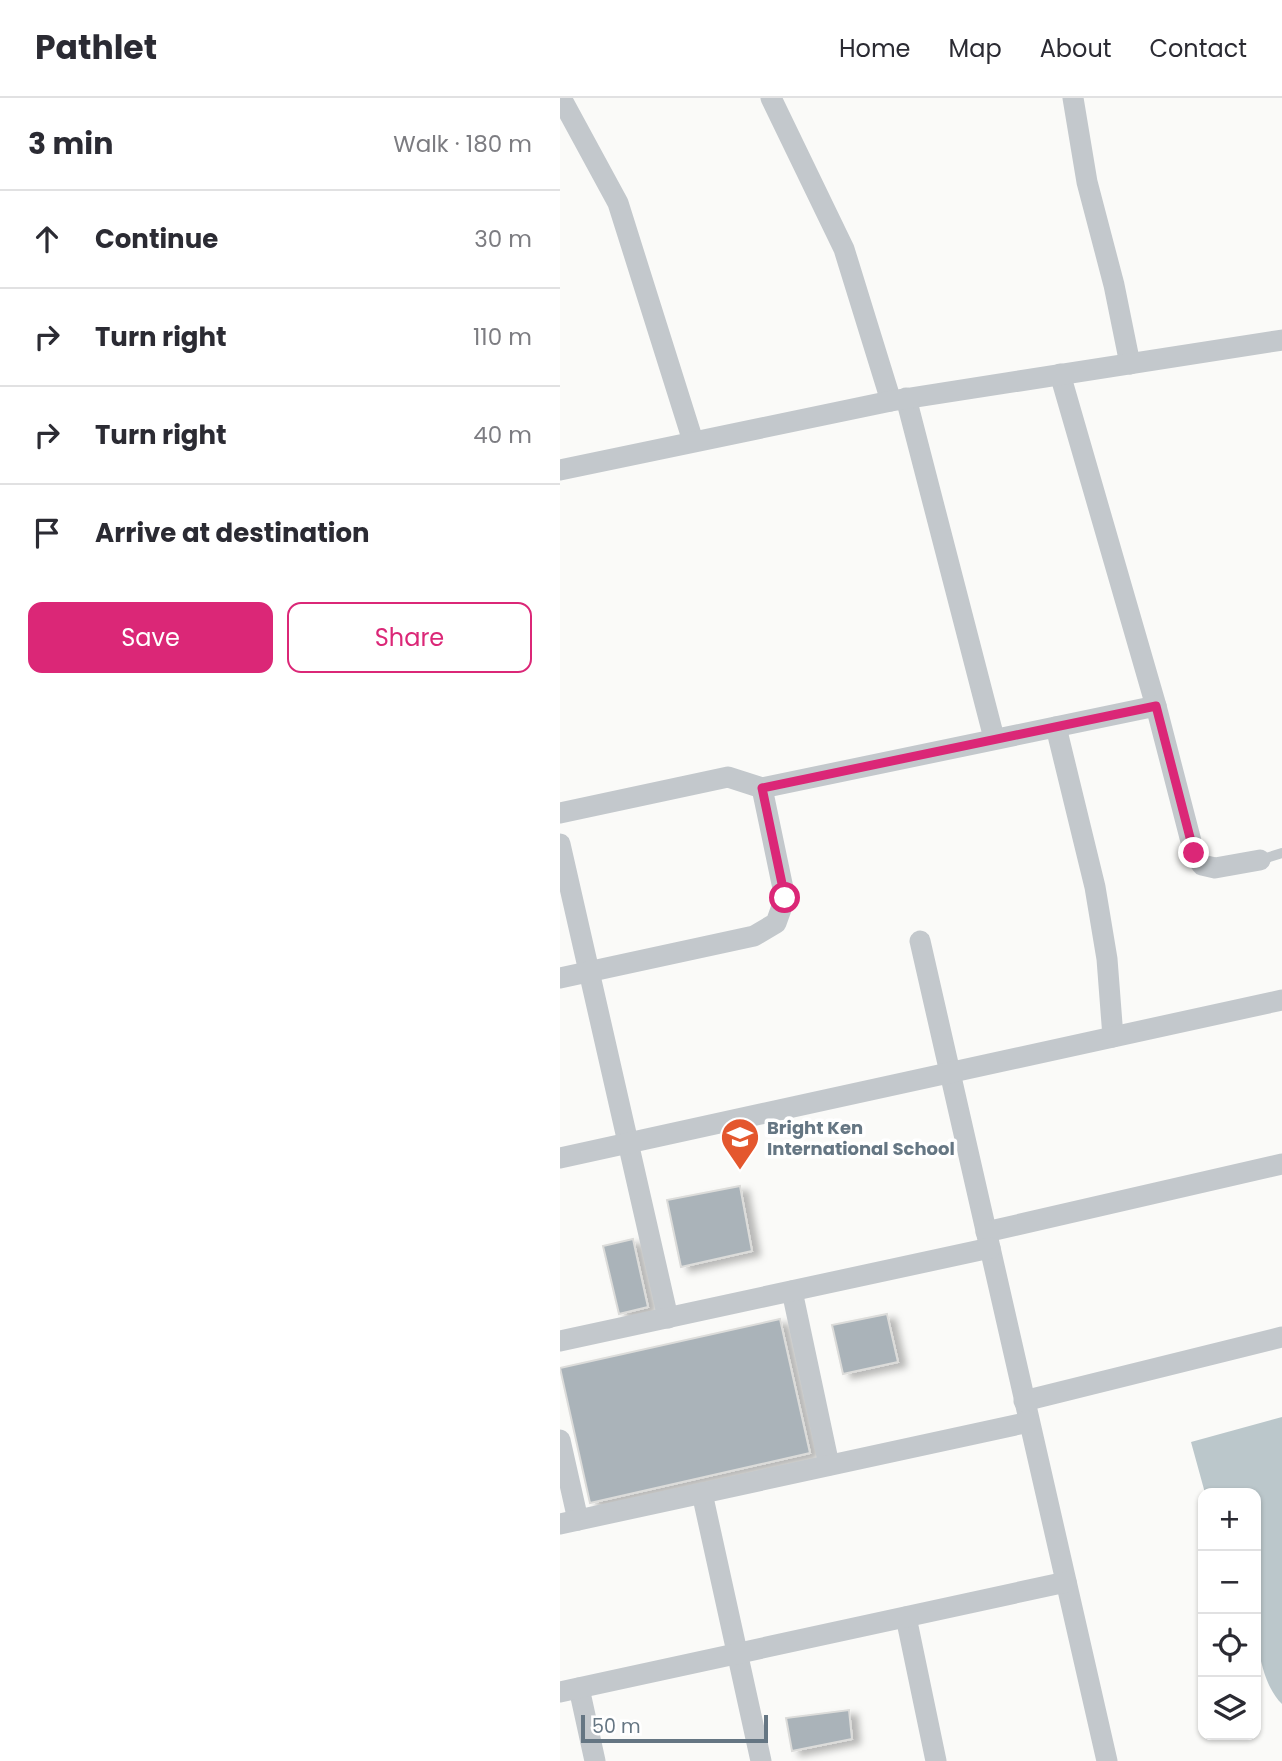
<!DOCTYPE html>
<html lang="en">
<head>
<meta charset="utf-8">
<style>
	body { margin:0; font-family:Poppins,sans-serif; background:#f2f2f3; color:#2b2b33 }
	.controls { position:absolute; right:21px; bottom:21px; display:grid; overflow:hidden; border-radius:14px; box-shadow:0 2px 5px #0004 }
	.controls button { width:63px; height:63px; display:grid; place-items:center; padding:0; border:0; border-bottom:2px solid #e1e1e2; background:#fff; color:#2b2b33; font:35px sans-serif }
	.scale { position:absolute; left:21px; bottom:18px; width:187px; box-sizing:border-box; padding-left:7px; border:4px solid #657683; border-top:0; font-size:19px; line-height:24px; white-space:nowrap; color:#657683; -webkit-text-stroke:5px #fff; paint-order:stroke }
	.stop { position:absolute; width:21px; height:21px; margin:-16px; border:5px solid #db2777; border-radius:50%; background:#fff }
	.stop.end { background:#db2777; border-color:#fff; box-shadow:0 2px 7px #0008 }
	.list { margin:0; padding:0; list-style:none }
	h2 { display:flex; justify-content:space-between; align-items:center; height:91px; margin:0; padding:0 28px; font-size:30px }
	h2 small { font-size:23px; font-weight:400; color:#7c7c81 }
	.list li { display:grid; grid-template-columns:46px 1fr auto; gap:21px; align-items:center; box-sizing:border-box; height:98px; padding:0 28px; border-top:2px solid #e1e1e2 }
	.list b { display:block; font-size:26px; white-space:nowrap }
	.list em { font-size:23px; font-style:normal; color:#7c7c81 }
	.actions { display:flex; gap:14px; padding:21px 28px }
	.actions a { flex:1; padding:16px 0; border:2px solid #db2777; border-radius:14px; text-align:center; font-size:24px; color:#db2777 }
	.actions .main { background:#db2777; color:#fff }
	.icon { flex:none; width:38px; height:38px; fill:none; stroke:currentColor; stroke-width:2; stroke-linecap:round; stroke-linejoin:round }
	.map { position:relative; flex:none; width:722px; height:1663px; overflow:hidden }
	header { display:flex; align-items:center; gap:42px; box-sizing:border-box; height:98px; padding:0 35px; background:#fff; border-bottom:2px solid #e1e1e2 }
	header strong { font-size:33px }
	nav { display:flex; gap:38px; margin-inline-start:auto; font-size:24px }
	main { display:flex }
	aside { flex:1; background:#fff }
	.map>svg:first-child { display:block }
	.water { fill:#bbc7cb }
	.building { fill:#aab3b9; stroke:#dcdcda; stroke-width:2; filter:url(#shadow) }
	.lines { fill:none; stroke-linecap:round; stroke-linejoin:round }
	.service { stroke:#c3c8cc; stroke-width:10 }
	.minor { stroke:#c3c8cc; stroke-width:21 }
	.route { stroke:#db2777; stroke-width:9 }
	.labels { text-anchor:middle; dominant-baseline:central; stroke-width:7; stroke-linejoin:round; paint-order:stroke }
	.poi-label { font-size:18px; font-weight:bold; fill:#657683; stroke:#fff; text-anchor:start }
</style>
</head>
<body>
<header>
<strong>Pathlet</strong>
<nav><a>Home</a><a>Map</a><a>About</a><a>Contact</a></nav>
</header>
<main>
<aside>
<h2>3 min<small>Walk · 180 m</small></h2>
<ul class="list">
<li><svg class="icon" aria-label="ahead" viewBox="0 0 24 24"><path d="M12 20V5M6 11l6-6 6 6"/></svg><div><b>Continue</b></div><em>30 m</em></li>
<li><svg class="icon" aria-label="right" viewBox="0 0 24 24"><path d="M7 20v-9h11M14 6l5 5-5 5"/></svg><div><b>Turn right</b></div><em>110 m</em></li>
<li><svg class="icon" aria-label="right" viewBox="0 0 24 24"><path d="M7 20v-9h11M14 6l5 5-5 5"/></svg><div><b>Turn right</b></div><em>40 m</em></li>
<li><svg class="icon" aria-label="arrive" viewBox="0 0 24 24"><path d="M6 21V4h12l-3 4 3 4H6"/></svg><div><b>Arrive at destination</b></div></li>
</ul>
<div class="actions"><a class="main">Save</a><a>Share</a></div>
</aside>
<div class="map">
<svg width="722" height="1663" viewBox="0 0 722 1663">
	<defs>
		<filter id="shadow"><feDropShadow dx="8" dy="4.5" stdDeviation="3.5" flood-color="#0004"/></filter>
	</defs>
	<rect width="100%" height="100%" fill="#fafaf8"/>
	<path class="water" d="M722 1319V1606C683 1568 696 1450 696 1395H645L631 1344Z"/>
	<g class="building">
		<path d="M180 1088 192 1153 121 1169 107 1102Z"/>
		<path d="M73 1141 88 1209 59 1216 43 1148Z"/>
		<path d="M327 1216 338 1264 283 1276 272 1227Z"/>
		<path d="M220 1221 250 1355 30 1405 0 1270Z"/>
		<path d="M289 1612 292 1641 232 1653 226 1620Z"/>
	</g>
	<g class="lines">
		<path class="service" d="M700 762 722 755"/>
		<g class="minor">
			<path d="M1 0 58 105 133 343"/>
			<path d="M211 0 284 151 331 303"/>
			<path d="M513 0 527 84 554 187 570 266"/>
			<path d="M500 276 596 608 634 755 642 767 655 770 700 762"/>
			<path d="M346 300 434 640"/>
			<path d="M0 372 331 303 722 242"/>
			<path d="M496 629 535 789 547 861 553 939"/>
			<path d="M0 715 168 679 202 690 596 608"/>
			<path d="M0 746 108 1220"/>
			<path d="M360 843 547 1663"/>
			<path d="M0 880 194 838 216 825 225 800 202 690"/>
			<path d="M0 1060 722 902"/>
			<path d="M426 1134 722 1066"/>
			<path d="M232 1193 269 1367"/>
			<path d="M0 1243 430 1150"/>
			<path d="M464 1303 722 1239"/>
			<path d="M0 1342 18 1422"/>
			<path d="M142 1395 201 1663"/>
			<path d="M0 1426 469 1324"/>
			<path d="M346 1519 376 1663"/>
			<path d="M19 1590 35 1663"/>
			<path d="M0 1594 506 1484"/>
		</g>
	</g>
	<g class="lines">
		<path class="route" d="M225 800 202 690 596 608 634 755"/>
	</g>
	<defs>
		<g id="school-pin" transform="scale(2.0125)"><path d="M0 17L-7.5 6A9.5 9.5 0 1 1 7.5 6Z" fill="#e4572e" stroke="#fff"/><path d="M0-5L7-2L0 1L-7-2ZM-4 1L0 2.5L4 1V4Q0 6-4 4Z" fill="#fff"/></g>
	</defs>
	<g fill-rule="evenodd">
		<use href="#school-pin" x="180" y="1039"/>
	</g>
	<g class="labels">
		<g class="poi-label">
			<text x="207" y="1029">Bright Ken<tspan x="207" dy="21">International School</tspan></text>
		</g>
	</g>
</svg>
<div class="controls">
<button>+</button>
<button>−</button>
<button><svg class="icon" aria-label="locate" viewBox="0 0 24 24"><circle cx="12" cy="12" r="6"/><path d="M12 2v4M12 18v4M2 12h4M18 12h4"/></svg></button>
<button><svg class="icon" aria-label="layers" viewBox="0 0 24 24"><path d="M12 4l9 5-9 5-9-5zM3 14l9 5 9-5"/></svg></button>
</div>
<div class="scale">50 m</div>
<div class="stop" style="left:225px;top:800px"></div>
<div class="stop end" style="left:634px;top:755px"></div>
</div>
</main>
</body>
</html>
